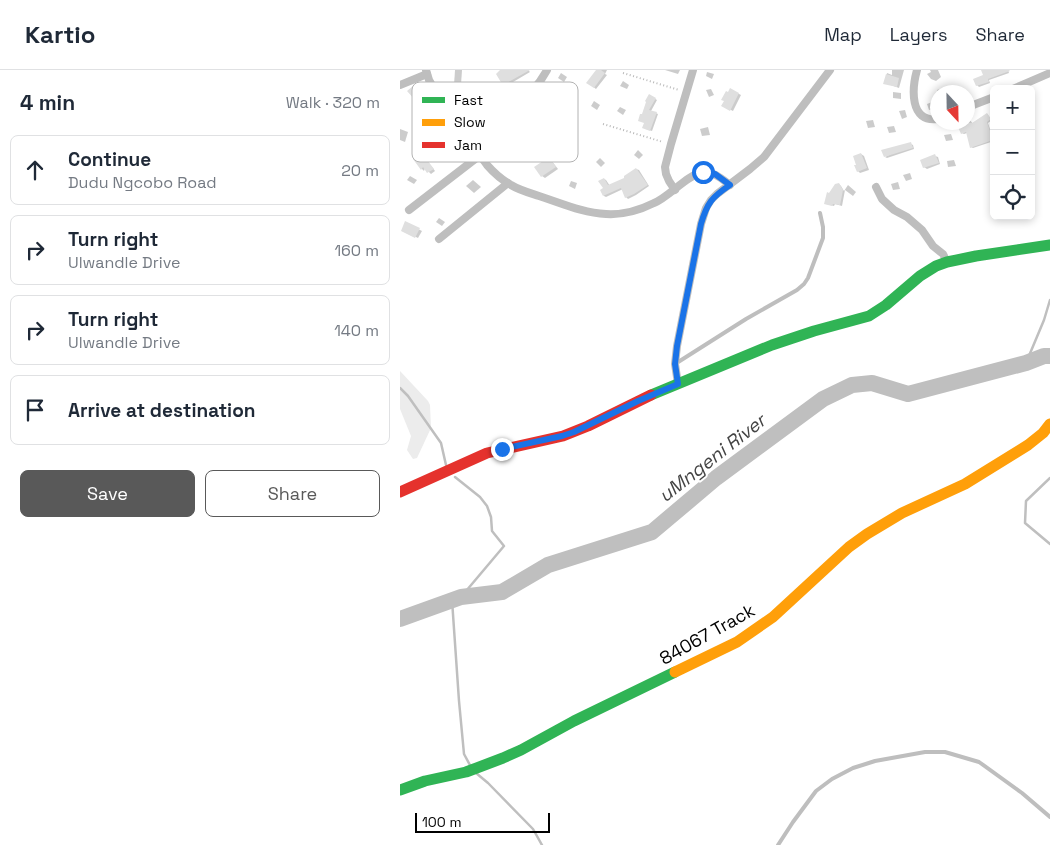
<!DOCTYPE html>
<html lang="en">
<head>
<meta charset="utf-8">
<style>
	body { margin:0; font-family:"Space Grotesk",sans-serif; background:#f6f6f7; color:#1f2937 }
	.controls { position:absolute; right:15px; top:15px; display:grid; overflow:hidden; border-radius:8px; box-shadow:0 2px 8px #0003 }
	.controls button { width:45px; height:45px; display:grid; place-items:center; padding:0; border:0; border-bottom:1px solid #e0e1e3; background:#fff; color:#1f2937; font:25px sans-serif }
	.compass { position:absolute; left:530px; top:15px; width:45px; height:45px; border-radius:50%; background:#fff; box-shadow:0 2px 8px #0003; rotate:158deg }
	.scale { position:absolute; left:15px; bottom:12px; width:135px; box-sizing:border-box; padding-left:5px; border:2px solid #000; border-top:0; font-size:14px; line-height:18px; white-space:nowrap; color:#000; -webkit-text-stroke:4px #fff; paint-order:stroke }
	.stop { position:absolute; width:15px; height:15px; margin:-11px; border:4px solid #1a73e8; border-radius:50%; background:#fff }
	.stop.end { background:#1a73e8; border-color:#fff; box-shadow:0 1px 5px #0008 }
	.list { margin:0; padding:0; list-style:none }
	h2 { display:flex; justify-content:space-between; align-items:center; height:65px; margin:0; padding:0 20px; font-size:21px }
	h2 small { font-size:16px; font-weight:400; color:#747a83 }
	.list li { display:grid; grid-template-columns:32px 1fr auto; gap:15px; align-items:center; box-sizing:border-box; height:70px; margin:0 10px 10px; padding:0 10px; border:1px solid #e0e1e3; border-radius:8px }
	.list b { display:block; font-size:19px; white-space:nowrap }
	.list p { margin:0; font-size:16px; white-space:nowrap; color:#747a83 }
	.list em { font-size:16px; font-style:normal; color:#747a83 }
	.actions { display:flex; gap:10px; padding:15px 20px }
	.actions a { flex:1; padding:11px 0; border:1px solid #595959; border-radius:8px; text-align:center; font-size:18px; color:#595959 }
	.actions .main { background:#595959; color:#fff }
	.icon { flex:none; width:28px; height:28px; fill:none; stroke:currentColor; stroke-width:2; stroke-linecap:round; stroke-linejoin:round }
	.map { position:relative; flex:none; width:650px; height:775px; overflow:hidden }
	header { display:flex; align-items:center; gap:30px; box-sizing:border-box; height:70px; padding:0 25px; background:#fff; border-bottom:1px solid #e0e1e3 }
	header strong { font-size:24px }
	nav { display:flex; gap:28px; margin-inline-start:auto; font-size:18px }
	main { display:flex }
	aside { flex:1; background:#fff }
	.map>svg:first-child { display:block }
	.green { fill:#ececec }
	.shadow { fill:#0003 }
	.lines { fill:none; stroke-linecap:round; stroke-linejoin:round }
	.stream { stroke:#bfbfbf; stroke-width:2.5 }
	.river { stroke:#bfbfbf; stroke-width:16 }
	.building { fill:#dfdfdf }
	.path { stroke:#b9b9b9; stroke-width:2; stroke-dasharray:1 2.5; stroke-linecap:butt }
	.lane { stroke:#bebebe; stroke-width:4 }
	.street { stroke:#bebebe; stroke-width:8 }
	.fast { stroke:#30b455; stroke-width:11 }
	.slow { stroke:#ff9f0a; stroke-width:11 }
	.jam { stroke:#e5322d; stroke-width:11 }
	.route { stroke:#1a73e8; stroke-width:6 }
	.labels { text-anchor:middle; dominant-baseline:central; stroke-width:4; stroke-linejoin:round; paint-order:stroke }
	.street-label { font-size:18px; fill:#000; stroke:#fff }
	.water-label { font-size:19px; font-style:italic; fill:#444; stroke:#fff }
	.key { fill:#fff; stroke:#b2b2b2; stroke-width:1 }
	.key-label { font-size:14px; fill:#000 }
</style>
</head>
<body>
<header>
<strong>Kartio</strong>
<nav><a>Map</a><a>Layers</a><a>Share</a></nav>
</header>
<main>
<aside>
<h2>4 min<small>Walk · 320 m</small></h2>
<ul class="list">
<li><svg class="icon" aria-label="ahead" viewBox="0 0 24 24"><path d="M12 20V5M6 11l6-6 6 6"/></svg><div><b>Continue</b><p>Dudu Ngcobo Road</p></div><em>20 m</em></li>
<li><svg class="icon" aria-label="right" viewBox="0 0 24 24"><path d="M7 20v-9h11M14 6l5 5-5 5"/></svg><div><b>Turn right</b><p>Ulwandle Drive</p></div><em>160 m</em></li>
<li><svg class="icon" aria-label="right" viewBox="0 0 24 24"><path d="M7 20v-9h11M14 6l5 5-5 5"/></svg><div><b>Turn right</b><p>Ulwandle Drive</p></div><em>140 m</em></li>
<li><svg class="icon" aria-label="arrive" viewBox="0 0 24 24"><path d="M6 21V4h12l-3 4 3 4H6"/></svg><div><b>Arrive at destination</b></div></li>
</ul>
<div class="actions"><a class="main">Save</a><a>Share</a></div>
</aside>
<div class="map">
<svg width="650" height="775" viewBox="0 0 650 775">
	<rect width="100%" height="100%" fill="#fff"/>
	<path class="green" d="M0 301 28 331 30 335 31 358 17 388 13 389 7 380 11 366 0 339Z"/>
	<g class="shadow">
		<path d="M55 0H62L61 15H54Z"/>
		<path d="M101 0H128L130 2 108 15 102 13Z"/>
		<path d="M198 0H207L205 4 207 5 196 19 188 13Z"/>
		<path d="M265 0H280L278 4Z"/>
		<path d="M492 0H504L499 18 485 13 487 3 492 5Z"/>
		<path d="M530 0H538L541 7 536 11 531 9 527 4 531 2Z"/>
		<path d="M582 0H608L609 3 589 10 590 13 579 17 577 15 585 6Z"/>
		<path d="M307 2 314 4 312 9 306 6Z"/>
		<path d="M161 3 167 7 164 12 158 8Z"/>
		<path d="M223 11 229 15 227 19 220 16Z"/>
		<path d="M543 18 546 20V22H538L537 20Z"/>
		<path d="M311 19 314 25 309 27 306 20Z"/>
		<path d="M331 20 341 25 333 41 323 36Z"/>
		<path d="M493 22 501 23V29L493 28Z"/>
		<path d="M250 26 257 30 251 41 258 44 252 61 246 59 245 53 243 46Z"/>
		<path d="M194 31 200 35 197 40 191 36Z"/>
		<path d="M532 32 535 39 529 40 527 34Z"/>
		<path d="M220 37 226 40 223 45 217 41Z"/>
		<path d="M505 40 507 47 502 49 499 41Z"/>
		<path d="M587 44 592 50 588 53 594 71 573 78 571 77 567 63 564 64 562 63 558 55 568 52V51L570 50 573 54Z"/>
		<path d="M473 50 475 57 468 58 466 51Z"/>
		<path d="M494 56 496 62 489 63 487 57Z"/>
		<path d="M308 57 310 65 302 66 300 59Z"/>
		<path d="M0 59 8 62 5 72 0 70Z"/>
		<path d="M551 64 553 70 546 71 544 65Z"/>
		<path d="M511 74 513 75 514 79 487 88 485 87Z"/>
		<path d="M238 80 243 85 239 89 234 85Z"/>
		<path d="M461 84 464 86 469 100 460 103 458 101Z"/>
		<path d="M20 86 26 92 27 91 29 93 35 101 31 104 25 98 24 101 22 99 15 89Z"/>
		<path d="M535 86 538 87 540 94 527 99 524 97Z"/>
		<path d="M149 88 151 90 158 99 145 108 142 106Z"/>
		<path d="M200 88 205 93 201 97 196 92Z"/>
		<path d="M554 90 556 96 548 97 547 91Z"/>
		<path d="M236 99 239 100 249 116 236 125 228 129 226 127 223 119 206 127 204 126V109L206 110 210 116 226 109Z"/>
		<path d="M510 103 512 109 506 111 503 105Z"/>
		<path d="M10 106 17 110 14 114 7 110Z"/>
		<path d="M73 110 81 117 74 123 66 116Z"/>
		<path d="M171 111 177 113 175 119 169 116Z"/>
		<path d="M498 112 500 119 493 120 491 114Z"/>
		<path d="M439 114 441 116 444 121 448 115 456 122 453 126 445 120 442 136 435 134 434 136 426 134 430 124Z"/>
		<path d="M39 148 45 152 42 156 36 152Z"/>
		<path d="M6 153 22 161 18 168 2 160Z"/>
	</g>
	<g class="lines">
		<g class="stream">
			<path d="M626 293 644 250 650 230"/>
			<path d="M0 318 8 326 41 373 46 395"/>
			<path d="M55 407 80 427 87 436 91 447 92 461 104 476 61 527"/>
			<path d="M650 408 626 431 625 453 650 474"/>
			<path d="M52 530 59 631 64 684 71 697"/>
			<path d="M76 703 88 713 133 759 142 775"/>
		</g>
		<path class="river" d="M0 549 61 527 102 522 148 495 252 462 316 408 423 329 452 315 472 313 508 324 626 293 644 286H650"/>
	</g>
	<g class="building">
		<path d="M100 0H130L105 14 104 12 102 14 96 4Z"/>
		<path d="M196 0H201L205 3 194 18 186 13Z"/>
		<path d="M581 0H609L610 1 588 9 589 12 576 16 573 9 583 5Z"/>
		<path d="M486 4 499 8 497 17 483 14Z"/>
		<path d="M19 13 24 19 25 18 33 28 22 37 21 30 20 34 16 29 15 30 7 21 13 16Z"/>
		<path d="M330 18 339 23 330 41 321 36 324 31 321 30 326 21 328 22Z"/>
		<path d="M249 24 256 28 249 40 257 42 250 61 242 58 244 53 238 51 240 44H242L246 32 245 31Z"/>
		<path d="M587 43 591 49 587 52 593 70 570 78 566 62 561 64 556 52 572 53Z"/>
		<path d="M511 72 513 78 484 87 481 80Z"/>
		<path d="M461 83 467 98 457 102 454 95H456L453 86Z"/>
		<path d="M535 84 539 93 523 98 520 90Z"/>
		<path d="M20 85 24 91 27 90 34 99 27 103 23 97 21 100 13 89Z"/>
		<path d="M149 87 156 97 141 107 134 97Z"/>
		<path d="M236 98 248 115 234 124 225 128 221 118 203 126 200 120 203 118 198 111 204 108 208 115 224 108V106Z"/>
		<path d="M439 113 443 120 440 135 433 134 432 136 424 134 427 122 429 123 435 114Z"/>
		<path d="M5 151 20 158 15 168 1 161Z"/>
	</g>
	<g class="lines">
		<g class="path">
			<path d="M223 3 279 20"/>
			<path d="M203 54 263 72"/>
		</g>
		<g class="lane">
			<path d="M275 294 346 249 397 220 404 214 408 208 423 168V157L420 143"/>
			<path d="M378 775 393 752 416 721 432 709 453 698 475 691 525 682H545L579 692 622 723 650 747"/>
		</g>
		<g class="street">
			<path d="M26 0 29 10 45 38 87 95C94 103 102 110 111 115 119 120 130 123 139 126 161 133 183 143 206 144 222 145 240 140 254 133 269 127 288 104 303 102 313 101 322 109 330 115"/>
			<path d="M517 0C512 18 509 53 538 49"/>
			<path d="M0 15 27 4"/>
			<path d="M613 19 650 3"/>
			<path d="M568 37 594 27"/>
			<path d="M67 68C97 50 130 32 147 0"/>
			<path d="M476 117 482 129 494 140 507 147 522 160 533 176 543 184 547 192"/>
			<path d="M275 120 269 111 266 104 265 97 271 74 293 0"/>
			<path d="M9 140 79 86"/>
			<path d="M39 169 108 113"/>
			<path d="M278 314 275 294 277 276 301 154 306 138 311 130 317 124 350 99 364 87 430 0"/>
		</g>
		<g class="fast">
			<path d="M251 325 372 275 414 261 469 246 486 235 520 206 536 196 547 192 576 186 650 175"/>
			<path d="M0 720 25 711 66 702 103 688 121 680 174 651 275 602"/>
		</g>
		<path class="slow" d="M275 602 337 572 373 547 449 477 467 464 502 443 565 414 628 375 643 363 650 354"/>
		<path class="jam" d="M0 422 87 383 163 366 188 356 251 325"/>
	</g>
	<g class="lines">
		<path class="route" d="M102 379 162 366 174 362 238 331 278 314 275 294 277 276 301 154C307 133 312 127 330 115L315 104 303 102"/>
	</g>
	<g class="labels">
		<g class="street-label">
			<text transform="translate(307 564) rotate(-29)">84067 Track</text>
		</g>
		<g class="water-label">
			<text transform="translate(312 388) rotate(-38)">uMngeni River</text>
		</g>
	</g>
	<rect x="12" y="12" width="166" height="80" rx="8" class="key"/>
	<rect x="22" y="27" width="23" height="6" fill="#30b455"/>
	<rect x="22" y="49" width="23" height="7" fill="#ff9f0a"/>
	<rect x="22" y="72" width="23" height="6" fill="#e5322d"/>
	<g class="key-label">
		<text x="54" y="35">Fast</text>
		<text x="54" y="57">Slow</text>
		<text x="54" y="80">Jam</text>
	</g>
</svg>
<div class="controls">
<button>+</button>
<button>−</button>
<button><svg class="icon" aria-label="locate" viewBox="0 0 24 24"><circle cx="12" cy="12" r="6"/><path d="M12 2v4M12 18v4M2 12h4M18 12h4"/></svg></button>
</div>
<svg class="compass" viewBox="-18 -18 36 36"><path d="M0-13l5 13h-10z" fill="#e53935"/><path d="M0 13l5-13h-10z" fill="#747a83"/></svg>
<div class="scale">100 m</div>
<div class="stop" style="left:303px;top:102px"></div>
<div class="stop end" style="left:102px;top:379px"></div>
</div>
</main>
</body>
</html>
